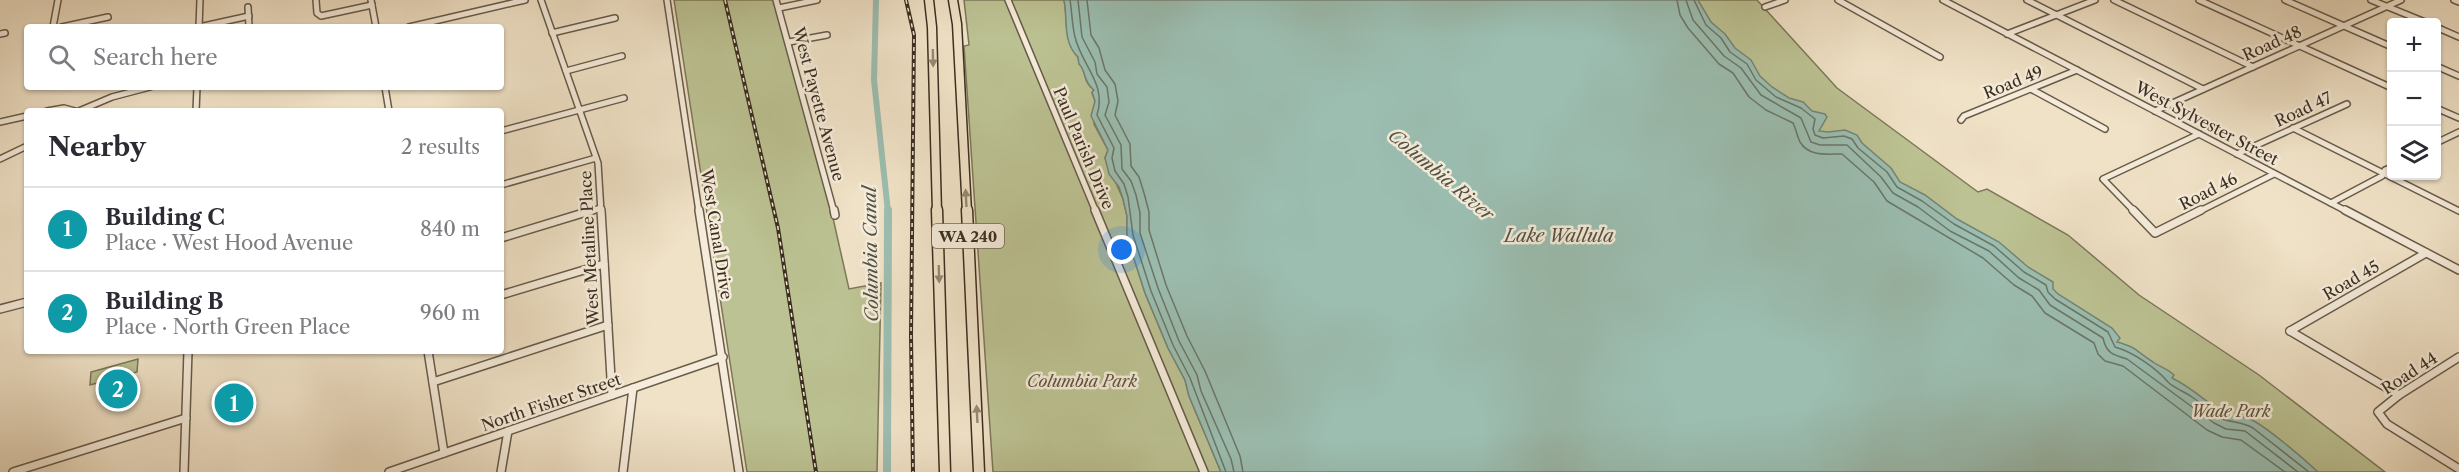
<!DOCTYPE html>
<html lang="en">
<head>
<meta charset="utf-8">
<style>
	body { margin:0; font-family:"Libre Caslon Text",serif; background:#f7f7f7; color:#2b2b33 }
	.controls { position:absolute; right:18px; top:18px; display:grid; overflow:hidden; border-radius:6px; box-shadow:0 2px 4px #0004 }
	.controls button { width:54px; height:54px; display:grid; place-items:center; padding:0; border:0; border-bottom:2px solid #e1e1e2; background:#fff; color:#2b2b33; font:30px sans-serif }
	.you { position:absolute; left:1122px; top:250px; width:21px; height:21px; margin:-15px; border:4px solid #fff; border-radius:50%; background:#1a73e8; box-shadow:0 0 0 9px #1a73e833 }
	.badge { display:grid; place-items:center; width:39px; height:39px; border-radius:50%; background:#8f2418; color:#fff; font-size:20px; font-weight:700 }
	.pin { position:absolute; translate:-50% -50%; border:3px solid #fff; box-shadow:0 2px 6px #0006 }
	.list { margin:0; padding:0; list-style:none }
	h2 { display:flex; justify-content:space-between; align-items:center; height:78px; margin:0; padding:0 24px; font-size:26px }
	h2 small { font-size:20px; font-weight:400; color:#7c7c81 }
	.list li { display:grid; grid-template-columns:39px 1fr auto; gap:18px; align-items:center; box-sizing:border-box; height:84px; padding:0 24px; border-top:2px solid #e1e1e2 }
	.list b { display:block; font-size:22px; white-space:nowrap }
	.list p { margin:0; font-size:20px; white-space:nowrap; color:#7c7c81 }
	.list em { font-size:20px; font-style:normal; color:#7c7c81 }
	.icon { flex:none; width:33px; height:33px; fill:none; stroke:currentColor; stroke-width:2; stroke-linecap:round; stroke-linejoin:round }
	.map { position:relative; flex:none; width:2459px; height:472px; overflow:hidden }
	.search { position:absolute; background:#fff; box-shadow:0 2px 4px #0004; left:24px; top:24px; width:480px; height:66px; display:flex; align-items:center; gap:15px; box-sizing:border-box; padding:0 21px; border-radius:6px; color:#7c7c81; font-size:22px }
	.panel { position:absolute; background:#fff; box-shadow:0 2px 4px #0004; left:24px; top:108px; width:480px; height:246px; border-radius:6px }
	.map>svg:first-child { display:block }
	.green { fill:#bcc293; stroke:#7c7859; stroke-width:1.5 }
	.water { fill:#9bbeb1; stroke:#758477; stroke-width:1.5 }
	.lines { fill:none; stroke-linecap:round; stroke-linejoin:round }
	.shore { stroke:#6b7668; stroke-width:1.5 }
	.canal-far1 { stroke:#9bbeb1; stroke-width:6 }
	.canal { stroke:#9bbeb1; stroke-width:8 }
	.minor-far1-casing { stroke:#685b49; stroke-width:8 }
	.minor-casing { stroke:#685b49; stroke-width:10 }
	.highway-far1-casing { stroke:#3b2e1f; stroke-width:11 }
	.highway-casing { stroke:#3b2e1f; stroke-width:13 }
	.minor-far1 { stroke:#f5ecdb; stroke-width:5 }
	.minor { stroke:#f5ecdb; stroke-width:7 }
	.highway-far1 { stroke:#f0e2c7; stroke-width:8 }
	.highway { stroke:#f0e2c7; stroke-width:10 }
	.rail-casing { stroke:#3b2e1f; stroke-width:4 }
	.rail { stroke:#f5ecdb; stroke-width:1.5; stroke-dasharray:4; stroke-linecap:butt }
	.oneway { fill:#968873 }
	.labels { text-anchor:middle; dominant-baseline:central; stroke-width:5; stroke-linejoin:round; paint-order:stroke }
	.shield { fill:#f5ecdb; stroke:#736757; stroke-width:1.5 }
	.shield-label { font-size:15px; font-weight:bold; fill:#3b2e1f }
	.street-label { font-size:16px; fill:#3b2e1f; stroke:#f5ecdb }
	.park-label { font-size:16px; font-style:italic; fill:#5b533c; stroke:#f5ecdb }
	.water-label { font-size:18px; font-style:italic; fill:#535244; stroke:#f5ecdb }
</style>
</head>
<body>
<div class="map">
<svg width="2459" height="472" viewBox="0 0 2459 472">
	<rect width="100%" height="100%" fill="#f0e2c7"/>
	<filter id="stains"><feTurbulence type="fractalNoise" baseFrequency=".00333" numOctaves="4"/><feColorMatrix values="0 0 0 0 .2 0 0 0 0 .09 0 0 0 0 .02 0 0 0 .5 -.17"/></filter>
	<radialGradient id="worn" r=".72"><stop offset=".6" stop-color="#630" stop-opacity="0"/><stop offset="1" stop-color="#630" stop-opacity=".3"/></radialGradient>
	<g class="green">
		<path d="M674 0H774L833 218 849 289 881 283 877 472H747Z"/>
		<path d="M964 0H1064C1068 19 1063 42 1078 57L1079 64C1087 70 1082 82 1094 90L1092 93 1095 101 1094 124 1108 150 1105 158 1123 199 1127 216V237L1145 293 1168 348 1185 380 1189 396 1221 472H993L964 46 969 45Z"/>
		<path d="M1672 0H1757L1837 88 1978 192 1987 189 2068 235 2139 295 2259 375 2385 472H2237L1856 176Z"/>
		<path d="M138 359 137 372 90 385 91 372Z"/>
	</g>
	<path class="water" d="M1064 0H1698L1711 22 1725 34 1735 48 1751 60 1760 76 1772 87 1789 98 1803 102 1812 111 1825 114 1827 117 1819 131 1828 132 1845 130 1857 135 1862 143 1891 168 1900 182 1925 195 1957 219 1999 242 2028 267 2053 282V289L2058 294 2112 328 2120 338 2117 342C2139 348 2135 351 2153 362 2160 367 2168 369 2174 375L2172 378C2191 387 2205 401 2222 412 2231 418 2239 415 2248 418 2265 425 2304 459 2318 472H1221L1189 396 1185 380 1168 348 1145 293 1127 237V216L1123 199 1119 187 1109 174 1105 158 1108 150 1091 116 1095 101 1092 92 1094 90C1083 82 1086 70 1079 64L1078 57C1062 42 1068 19 1064 0Z"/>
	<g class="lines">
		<g class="shore">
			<path d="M1070 0C1072 12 1072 25 1075 37 1082 66 1107 84 1097 115L1114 148 1112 158 1115 171 1124 184 1128 197 1133 235 1151 291 1173 345 1190 378 1226 472"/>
			<path d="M1078 0 1082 37 1095 62 1097 74 1107 87 1109 102 1105 115 1121 145 1122 169 1131 181 1136 195 1140 213V233L1158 288 1179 341 1197 375 1201 391 1231 459 1234 472"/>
			<path d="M1087 0 1091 35 1099 48 1105 70 1115 84 1118 101 1115 115 1130 144 1131 166 1139 177 1144 193 1149 212V230L1166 285 1187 336 1205 371 1240 456 1243 472"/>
			<path d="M1677 0 1680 15 1688 28 1719 64 1733 73 1749 97 1766 110 1793 123C1796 129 1797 136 1800 142 1809 157 1827 154 1842 154L1874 182 1887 201 1983 258 2014 285 2032 296 2045 313 2094 343 2098 354 2105 361 2123 366 2207 430 2222 437 2241 440 2285 472"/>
			<path d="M1686 0 1693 20 1724 56 1741 68 1761 95 1801 118 1811 142 1820 145H1847L1881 177 1893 193 1918 207 1950 231 1989 251 2019 278 2039 290 2050 305 2103 338C2106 353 2113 355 2127 359L2214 423 2226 429 2245 431 2298 472"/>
			<path d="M1694 0 1706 25 1721 38 1730 52 1747 64 1756 80 1776 97 1801 108 1815 119 1813 129 1815 135 1823 138 1844 136 1852 139 1858 148 1887 172 1897 187 1922 201 1954 224 1994 246 2024 272 2046 285 2048 292 2055 299 2108 332 2115 347C2133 352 2156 368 2168 382 2174 388 2185 392 2192 397 2201 403 2209 411 2218 417 2229 423 2242 421 2253 428L2309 472"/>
		</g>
		<path class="canal-far1" d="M876 0 874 80 888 212"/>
		<path class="canal" d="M887 472 888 210"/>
		<g class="minor-far1-casing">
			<g id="minor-far1">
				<path d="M316 0 317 13 321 16 372 5"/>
				<path d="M371 0 376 27"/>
				<path d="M541 0 598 163 601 212"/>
				<path d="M667 0 699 212"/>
				<path d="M776 0 834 212"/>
				<path d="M1008 0 1096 212"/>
				<path d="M1838 0 1940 57"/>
				<path d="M1943 0 2348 212"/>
				<path d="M2027 0 2203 89"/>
				<path d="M2114 0 2253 67"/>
				<path d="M2199 0 2392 88"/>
				<path d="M2285 0 2392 47"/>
				<path d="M2371 0 2425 22"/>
				<path d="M2454 0 2459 2"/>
				<path d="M248 7 249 27"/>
				<path d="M1765 7 1785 0"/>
				<path d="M779 8 817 0"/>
				<path d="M53 27 58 0"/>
				<path d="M62 27 108 17"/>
				<path d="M199 27 249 16"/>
				<path d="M199 27 200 0"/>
				<path d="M409 27 525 0"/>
				<path d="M2436 27 2459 37"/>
				<path d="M552 33 615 18"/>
				<path d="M0 34 5 33"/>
				<path d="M2007 34 2095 0"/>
				<path d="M789 42 827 35"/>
				<path d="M2436 66 2459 76"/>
				<path d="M566 71 622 56"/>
				<path d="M385 87 389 111"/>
				<path d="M2031 89 2105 129"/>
				<path d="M2436 108 2459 118"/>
				<path d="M47 111 64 108 75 111"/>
				<path d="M79 111 112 97 150 87"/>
				<path d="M196 111 197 87"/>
				<path d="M2155 111 2401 0"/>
				<path d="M1961 120 1964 116 2077 70"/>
				<path d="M0 122 27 116"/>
				<path d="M2293 128 2459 211"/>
				<path d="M501 131 624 98"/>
				<path d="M2436 143 2459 132"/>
				<path d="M2237 154 2347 104"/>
				<path d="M0 159 27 146"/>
				<path d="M501 185 596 158"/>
				<path d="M2331 203 2382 176 2385 170 2392 167"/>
				<path d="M588 212 601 208"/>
				<path d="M2135 212 2103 179 2199 134"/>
				<path d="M2198 212 2274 174"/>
			</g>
		</g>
		<g class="minor-casing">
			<g id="minor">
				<path d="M601 210 612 395"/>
				<path d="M699 210 739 472"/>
				<path d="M834 210 835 215"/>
				<path d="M1095 210 1204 472"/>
				<path d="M2133 210 2155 233 2201 210"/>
				<path d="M2345 210 2459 270"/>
				<path d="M501 238 593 210"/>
				<path d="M501 295 604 264"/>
				<path d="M0 309 27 302"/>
				<path d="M2290 331 2426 253"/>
				<path d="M2290 331 2399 395"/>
				<path d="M428 351 444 453"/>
				<path d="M2459 357 2399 395 2378 412 2387 424 2459 469"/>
				<path d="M433 382 608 325"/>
				<path d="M13 472 186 418"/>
				<path d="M184 472 188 351"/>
				<path d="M389 472 723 357"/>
				<path d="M501 472 508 431"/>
				<path d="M623 472 633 388"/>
			</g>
		</g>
		<g class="highway-far1-casing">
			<g id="highway-far1">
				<path d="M929 0 932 27 937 212"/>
				<path d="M953 0 957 24 967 212"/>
			</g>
		</g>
		<g class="highway-casing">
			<g id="highway">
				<path d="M937 210 945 472"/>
				<path d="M967 210 979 472"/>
			</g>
		</g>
		<use href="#minor-far1" class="minor-far1"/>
		<use href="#minor" class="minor"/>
		<use href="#highway-far1" class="highway-far1"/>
		<use href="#highway" class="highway"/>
		<g class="rail-casing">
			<g id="rail">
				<path d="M725 0 778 228 816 472"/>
				<path d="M906 0 914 35 911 336 913 472"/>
			</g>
		</g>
		<use href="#rail" class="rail"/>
	</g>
	<defs><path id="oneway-solid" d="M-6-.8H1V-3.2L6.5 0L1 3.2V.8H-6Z" transform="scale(1.5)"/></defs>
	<g class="oneway">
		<use href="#oneway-solid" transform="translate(933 58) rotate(89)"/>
		<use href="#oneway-solid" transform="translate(966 198) rotate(-93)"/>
		<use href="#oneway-solid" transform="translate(939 274) rotate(88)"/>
		<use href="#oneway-solid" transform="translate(977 414) rotate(-93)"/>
	</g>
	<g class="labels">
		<rect class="shield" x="932" y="224" width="72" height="24" rx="4.5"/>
		<g class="shield-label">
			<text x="968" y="236">WA 240</text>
		</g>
		<g class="street-label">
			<text transform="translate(2272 43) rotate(-24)">Road 48</text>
			<text transform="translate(2013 82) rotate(-22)">Road 49</text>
			<text transform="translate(819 104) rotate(75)">West Payette Avenue</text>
			<text transform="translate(2303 109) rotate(-25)">Road 47</text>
			<text transform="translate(2207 123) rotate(28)">West Sylvester Street</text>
			<text transform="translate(1084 148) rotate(67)">Paul Parish Drive</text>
			<text transform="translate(2208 191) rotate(-27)">Road 46</text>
			<text transform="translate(717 234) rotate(81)">West Canal Drive</text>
			<text transform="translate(589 248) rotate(-93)">West Metaline Place</text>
			<text transform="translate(2351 280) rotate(-30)">Road 45</text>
			<text transform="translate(2409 373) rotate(-33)">Road 44</text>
			<text transform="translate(551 402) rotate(-19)">North Fisher Street</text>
		</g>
		<g class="park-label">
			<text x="1082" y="381">Columbia Park</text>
			<text x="2231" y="411">Wade Park</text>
		</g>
		<g class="water-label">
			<text transform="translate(1441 175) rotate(40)">Columbia River</text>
			<text x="1559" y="236">Lake Wallula</text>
			<text transform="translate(871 254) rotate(-91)">Columbia Canal</text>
		</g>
	</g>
	<rect width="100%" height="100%" filter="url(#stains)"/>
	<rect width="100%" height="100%" fill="url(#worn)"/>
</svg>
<div class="controls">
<button>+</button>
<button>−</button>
<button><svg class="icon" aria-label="layers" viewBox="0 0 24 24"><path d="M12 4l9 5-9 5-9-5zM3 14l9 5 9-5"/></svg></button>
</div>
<div class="you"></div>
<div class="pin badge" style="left:234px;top:403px;background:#0f9aa8">1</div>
<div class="pin badge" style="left:118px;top:389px;background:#0f9aa8">2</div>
<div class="search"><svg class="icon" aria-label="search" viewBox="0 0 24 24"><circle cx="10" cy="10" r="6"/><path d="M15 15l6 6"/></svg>Search here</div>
<section class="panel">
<h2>Nearby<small>2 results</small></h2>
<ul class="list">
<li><span class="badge" style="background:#0f9aa8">1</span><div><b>Building C</b><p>Place · West Hood Avenue</p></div><em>840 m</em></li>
<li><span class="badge" style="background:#0f9aa8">2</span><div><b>Building B</b><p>Place · North Green Place</p></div><em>960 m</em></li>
</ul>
</section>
</div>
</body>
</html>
